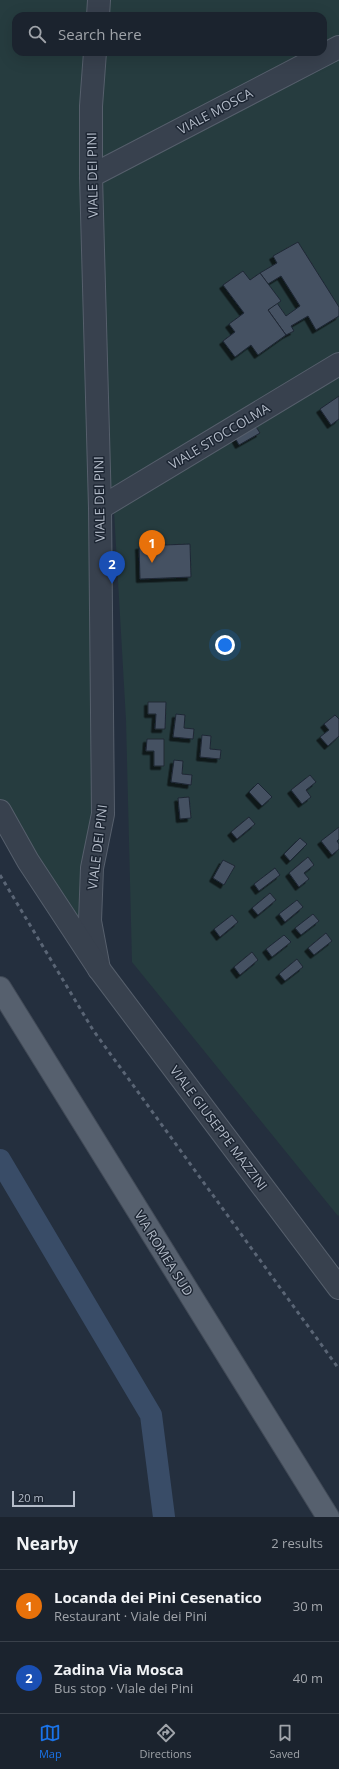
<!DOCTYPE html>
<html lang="en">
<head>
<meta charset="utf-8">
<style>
	body { margin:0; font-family:"Open Sans",sans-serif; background:#282f3a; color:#f1f3f6 }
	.scale { position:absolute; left:12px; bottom:10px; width:63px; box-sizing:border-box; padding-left:4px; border:2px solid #b4bcc9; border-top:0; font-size:11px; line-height:14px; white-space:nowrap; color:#b4bcc9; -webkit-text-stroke:3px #1d2633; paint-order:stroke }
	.you { position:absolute; left:225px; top:645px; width:14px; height:14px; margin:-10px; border:3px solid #fff; border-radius:50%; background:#1a73e8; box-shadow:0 0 0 6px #1a73e833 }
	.badge { display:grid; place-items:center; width:26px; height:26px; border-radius:50%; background:#1a73e8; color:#fff; font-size:13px; font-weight:700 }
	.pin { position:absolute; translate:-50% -33px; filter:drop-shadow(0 1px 2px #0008) }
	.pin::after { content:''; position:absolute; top:21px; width:14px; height:12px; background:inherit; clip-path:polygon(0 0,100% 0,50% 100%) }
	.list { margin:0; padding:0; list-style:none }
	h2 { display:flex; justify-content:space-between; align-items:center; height:52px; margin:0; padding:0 16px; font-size:17px }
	h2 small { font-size:13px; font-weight:400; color:#a0a4aa }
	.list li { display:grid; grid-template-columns:26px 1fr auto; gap:12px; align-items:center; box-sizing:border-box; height:72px; padding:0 16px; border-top:1px solid #39404a }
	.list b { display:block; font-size:15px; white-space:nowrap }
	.list p { margin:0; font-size:13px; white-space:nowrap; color:#a0a4aa }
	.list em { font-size:13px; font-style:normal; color:#a0a4aa }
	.icon { flex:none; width:22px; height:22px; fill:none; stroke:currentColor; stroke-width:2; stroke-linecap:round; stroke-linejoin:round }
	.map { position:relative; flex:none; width:339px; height:1517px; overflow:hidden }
	.search { position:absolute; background:#1b232e; box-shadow:0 4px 16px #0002; left:12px; right:12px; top:12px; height:44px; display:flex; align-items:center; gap:10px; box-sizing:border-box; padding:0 14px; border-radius:12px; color:#a0a4aa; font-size:15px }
	.sheet { height:196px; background:#1b232e }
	nav { display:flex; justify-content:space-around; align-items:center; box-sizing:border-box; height:56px; border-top:1px solid #39404a; background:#1b232e; font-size:11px; color:#a0a4aa }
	nav a { display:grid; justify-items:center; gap:2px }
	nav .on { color:#1a73e8 }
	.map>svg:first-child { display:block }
	.green { fill:#263c3f; fill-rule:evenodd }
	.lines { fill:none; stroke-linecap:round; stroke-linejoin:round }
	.canal { stroke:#394c67; stroke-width:22 }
	.building { fill:#455162; stroke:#1f2835; filter:url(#shadow) }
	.minor-casing { stroke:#565f6c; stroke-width:24 }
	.major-casing { stroke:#414a57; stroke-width:24 }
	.minor { stroke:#38414e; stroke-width:22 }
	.major { stroke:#56606e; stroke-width:22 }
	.rail { stroke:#5a6575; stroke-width:3; stroke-dasharray:4 4; stroke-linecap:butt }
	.labels { text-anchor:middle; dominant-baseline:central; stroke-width:3; stroke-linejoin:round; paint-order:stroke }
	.street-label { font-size:13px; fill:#b4bcc9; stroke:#1d2633 }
</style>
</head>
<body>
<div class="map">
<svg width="339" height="1517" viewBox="0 0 339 1517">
	<defs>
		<filter id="shadow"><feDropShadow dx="-3.5" dy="3.5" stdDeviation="0" flood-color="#0009"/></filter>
	</defs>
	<rect width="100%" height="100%" fill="#242f3e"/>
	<g class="green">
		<path d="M0 0H339V368L100 508 99 969 0 810ZM16 16H323V52H16Z"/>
		<path d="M339 376V1215L338 1216 132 962 126 720 114 511Z"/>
	</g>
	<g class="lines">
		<path class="canal" d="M0 1160 151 1415 164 1517"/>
	</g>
	<g class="building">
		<path d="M298 242 339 307V316L316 330 308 316 291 326 294 331 286 335 268 310 277 303 286 316 300 306 281 276 268 284 260 273 277 263 273 256Z"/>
		<path d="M243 271 250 280 260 273 281 301 268 310 286 335 258 355 251 345 235 357 223 341 235 332 229 324 244 313 223 285Z"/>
		<path d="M339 396V419L331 425 320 409Z"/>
		<path d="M253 422 260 433 239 445 233 434Z"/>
		<path d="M190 544 191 577 140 579 139 546Z"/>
		<path d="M148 702H166L165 729H155L156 714H148Z"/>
		<path d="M176 714 185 715 184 728 194 729 193 739 173 737Z"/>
		<path d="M335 715 339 719V736L328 746 320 737 329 730 324 724Z"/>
		<path d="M202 735 211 736 210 749 221 750 220 759 200 757Z"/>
		<path d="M147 739H164V766H154V751H146Z"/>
		<path d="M174 760 183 761 182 774 192 775 191 785 171 782Z"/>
		<path d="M310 775 316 782 306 790 311 797 302 804 291 790Z"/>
		<path d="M258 783 272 797 262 806 249 792Z"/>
		<path d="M189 797 191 818 180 819 178 798Z"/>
		<path d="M249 817 255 824 237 839 231 832Z"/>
		<path d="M339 827V839L337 841 339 844V849L332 855 321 841Z"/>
		<path d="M300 838 307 844 290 861 284 854Z"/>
		<path d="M308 857 314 865 304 873 309 879 299 887 289 873Z"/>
		<path d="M223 860 235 866 224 885 213 878Z"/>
		<path d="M275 868 280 875 259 891 254 884Z"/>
		<path d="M270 893 276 900 258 915 252 908Z"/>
		<path d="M297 900 303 907 285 922 279 914Z"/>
		<path d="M313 914 319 921 301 935 295 928Z"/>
		<path d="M232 915 238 922 220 937 214 929Z"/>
		<path d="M326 933 332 941 314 955 308 948Z"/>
		<path d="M284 935 291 942 272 957 266 949Z"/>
		<path d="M252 952 258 960 240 975 234 967Z"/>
		<path d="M297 959 303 967 285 981 279 974Z"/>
	</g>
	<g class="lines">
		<g class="minor-casing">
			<g id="minor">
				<path d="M98 16 99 0"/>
				<path d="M95 52 91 106V176L100 508 103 814 92 868 90 921 99 969"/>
				<path d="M91 176 339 47"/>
				<path d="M100 508 339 364"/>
				<path d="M0 811 28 861 99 969 339 1288"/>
			</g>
		</g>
		<g class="major-casing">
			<path id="major" d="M0 988 328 1517"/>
		</g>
		<use href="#minor" class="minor"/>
		<use href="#major" class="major"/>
		<path class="rail" d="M0 875 93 1030 339 1369"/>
	</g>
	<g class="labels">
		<g class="street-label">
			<text transform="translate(215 111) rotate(-28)">VIALE MOSCA</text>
			<text transform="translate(92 175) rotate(-91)">VIALE DEI PINI</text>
			<text transform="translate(219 436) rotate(-31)">VIALE STOCCOLMA</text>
			<text transform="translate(99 499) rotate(-91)">VIALE DEI PINI</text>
			<text transform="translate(97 847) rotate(-83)">VIALE DEI PINI</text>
			<text transform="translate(219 1128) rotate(53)">VIALE GIUSEPPE MAZZINI</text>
			<text transform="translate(164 1253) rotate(58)">VIA ROMEA SUD</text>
		</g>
	</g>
</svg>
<div class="scale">20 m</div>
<div class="you"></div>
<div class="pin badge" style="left:152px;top:563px;background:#e8710a">1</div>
<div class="pin badge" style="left:112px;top:584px;background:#1a4fb4">2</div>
<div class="search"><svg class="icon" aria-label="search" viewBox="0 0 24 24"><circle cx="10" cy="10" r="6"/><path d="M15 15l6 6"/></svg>Search here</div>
</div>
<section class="sheet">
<h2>Nearby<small>2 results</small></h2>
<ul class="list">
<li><span class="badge" style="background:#e8710a">1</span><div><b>Locanda dei Pini Cesenatico</b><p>Restaurant · Viale dei Pini</p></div><em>30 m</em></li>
<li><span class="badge" style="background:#1a4fb4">2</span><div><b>Zadina Via Mosca</b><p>Bus stop · Viale dei Pini</p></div><em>40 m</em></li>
</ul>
</section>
<nav>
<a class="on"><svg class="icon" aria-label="map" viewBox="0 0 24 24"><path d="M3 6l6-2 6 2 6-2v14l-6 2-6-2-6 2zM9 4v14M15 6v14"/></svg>Map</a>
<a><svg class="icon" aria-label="directions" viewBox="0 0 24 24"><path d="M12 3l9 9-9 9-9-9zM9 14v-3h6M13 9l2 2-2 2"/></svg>Directions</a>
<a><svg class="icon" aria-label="saved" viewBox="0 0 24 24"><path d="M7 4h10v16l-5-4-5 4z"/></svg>Saved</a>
</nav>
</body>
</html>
